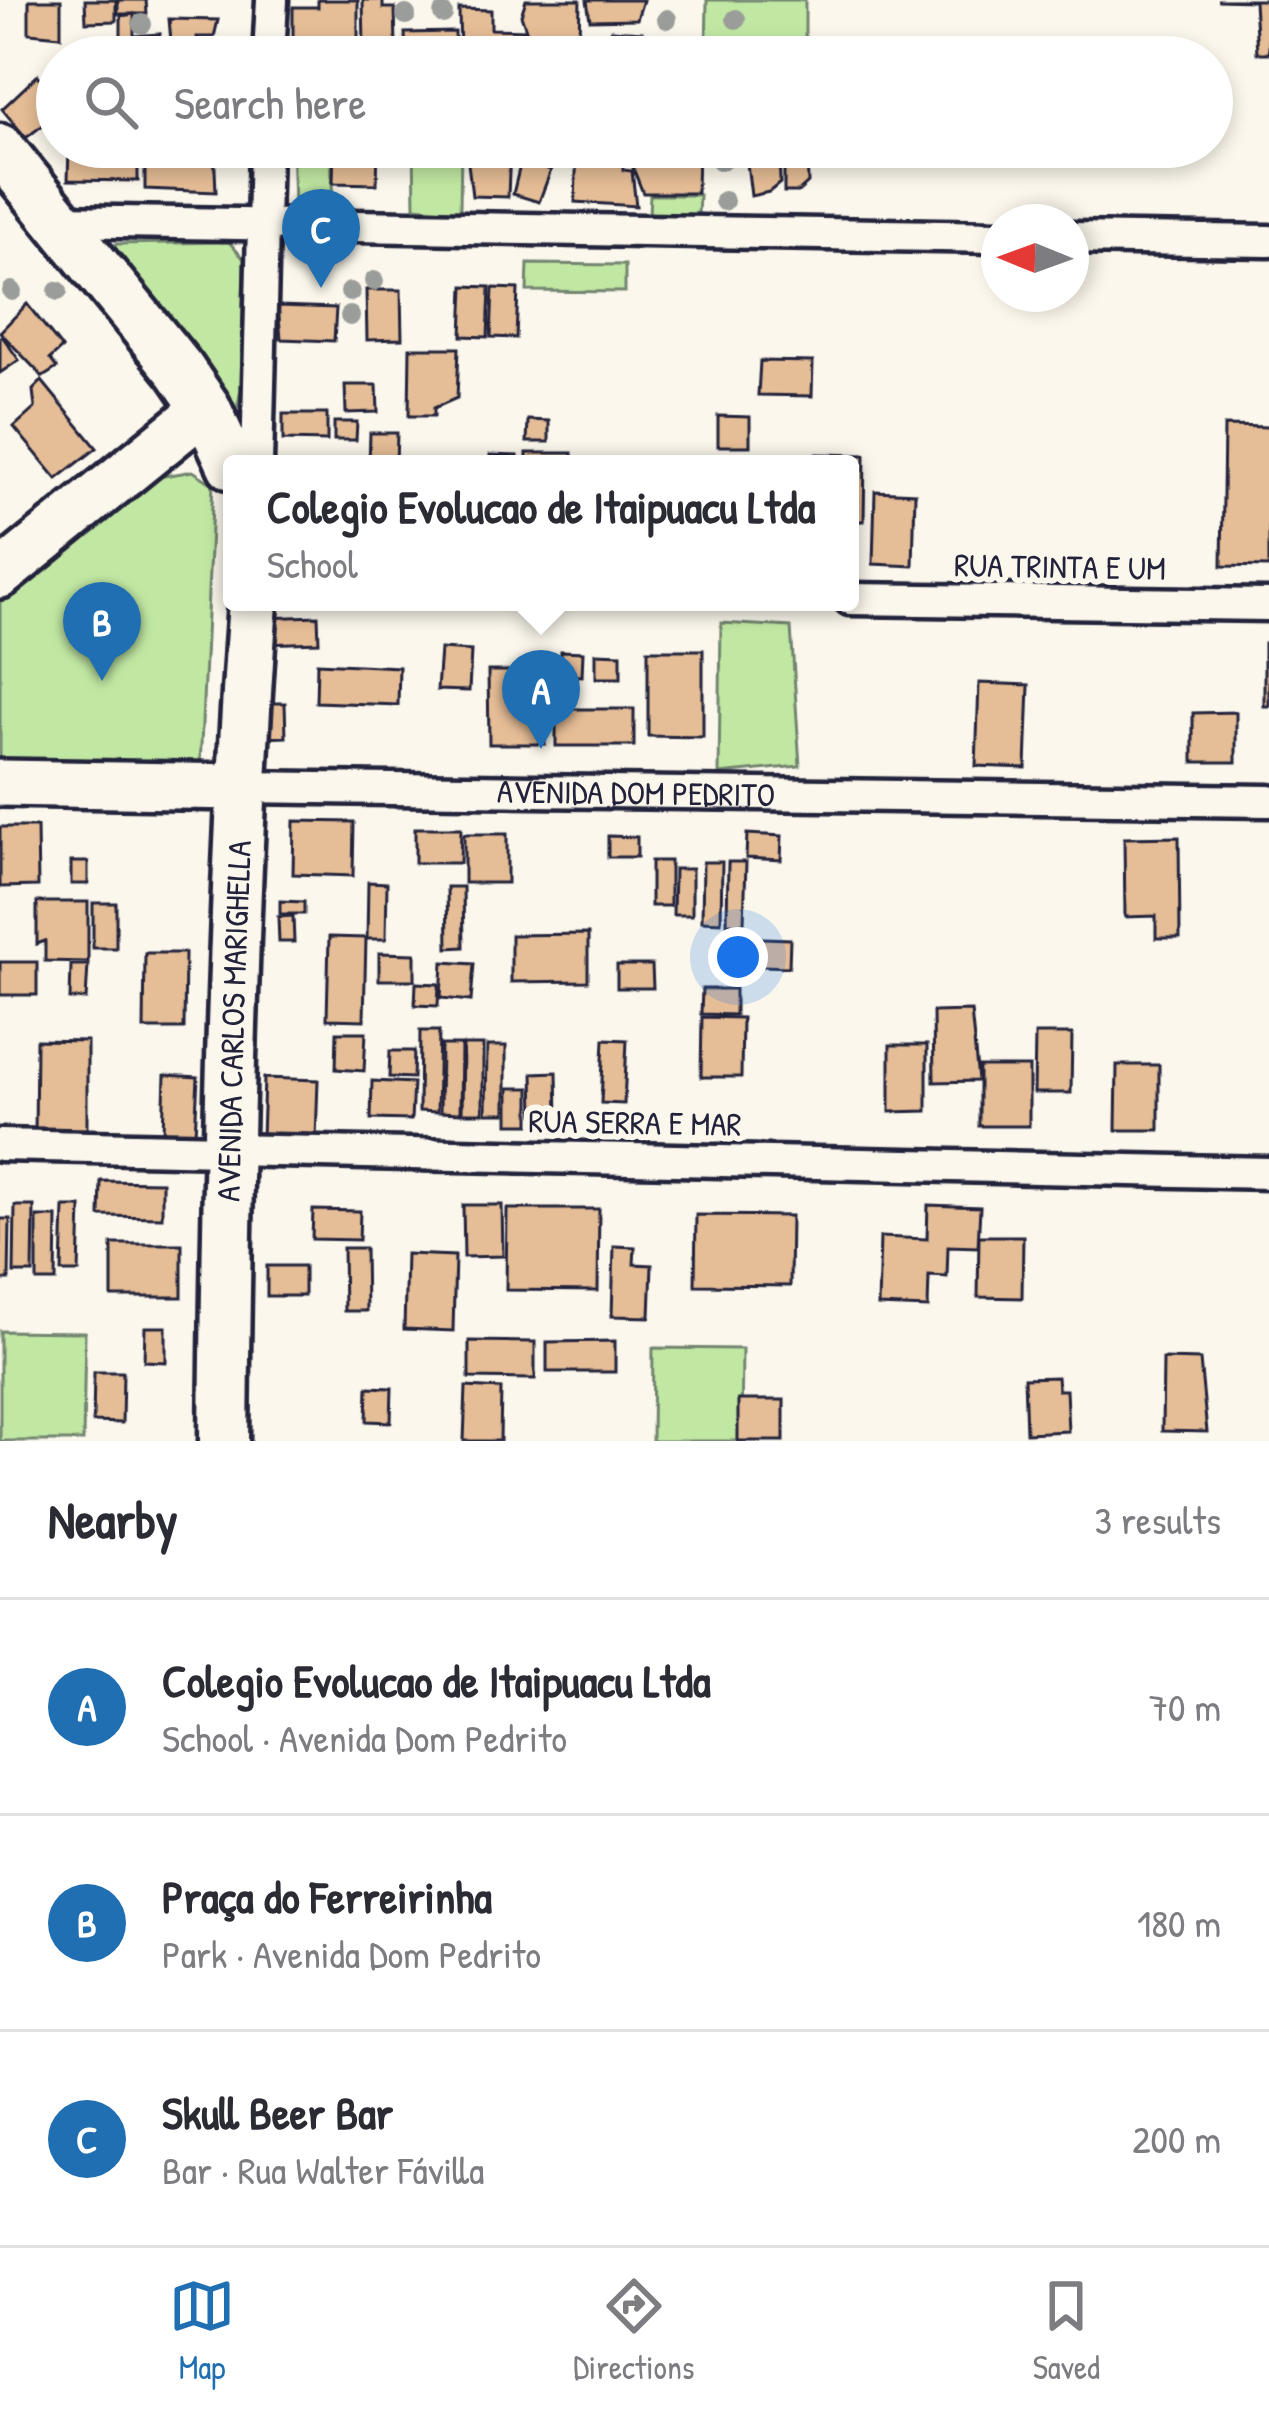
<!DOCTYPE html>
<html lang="en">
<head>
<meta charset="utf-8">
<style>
	body { margin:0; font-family:"Patrick Hand",sans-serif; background:#f7f7f7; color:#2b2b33 }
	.compass { position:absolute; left:981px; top:204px; width:108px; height:108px; border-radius:50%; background:#fff; box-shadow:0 6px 18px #0003; rotate:271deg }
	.you { position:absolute; left:738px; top:957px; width:42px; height:42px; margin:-30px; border:9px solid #fff; border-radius:50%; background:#1a73e8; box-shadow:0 0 0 18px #1a73e833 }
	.badge { display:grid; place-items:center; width:78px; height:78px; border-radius:50%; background:#1f6fb2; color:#fff; font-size:39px; font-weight:700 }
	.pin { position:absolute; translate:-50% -99px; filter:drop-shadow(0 3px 6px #0008) }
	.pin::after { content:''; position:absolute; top:63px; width:42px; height:36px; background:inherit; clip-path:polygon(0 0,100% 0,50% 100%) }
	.popup { position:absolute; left:223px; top:455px; width:636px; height:156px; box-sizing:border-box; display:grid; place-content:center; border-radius:12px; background:#fff; filter:drop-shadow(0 3px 9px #0005); font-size:39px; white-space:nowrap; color:#7c7c81 }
	.popup b { font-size:45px; color:#2b2b33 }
	.popup::after { content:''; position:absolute; left:50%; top:100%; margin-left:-24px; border:24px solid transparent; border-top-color:#fff }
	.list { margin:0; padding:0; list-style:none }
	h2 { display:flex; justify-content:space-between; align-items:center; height:156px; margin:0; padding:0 48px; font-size:51px }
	h2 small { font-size:39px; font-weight:400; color:#7c7c81 }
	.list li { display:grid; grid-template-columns:78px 1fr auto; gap:36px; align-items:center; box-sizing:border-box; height:216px; padding:0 48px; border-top:3px solid #e1e1e2 }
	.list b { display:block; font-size:45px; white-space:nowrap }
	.list p { margin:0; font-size:39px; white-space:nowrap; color:#7c7c81 }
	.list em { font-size:39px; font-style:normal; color:#7c7c81 }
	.icon { flex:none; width:66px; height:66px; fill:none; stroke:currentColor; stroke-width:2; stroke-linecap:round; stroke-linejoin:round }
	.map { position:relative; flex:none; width:1269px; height:1441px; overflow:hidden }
	.search { position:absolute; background:#fff; box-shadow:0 6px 18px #0003; left:36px; right:36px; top:36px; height:132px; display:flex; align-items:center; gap:30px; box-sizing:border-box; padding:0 42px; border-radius:66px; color:#7c7c81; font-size:45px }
	.sheet { height:804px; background:#fff }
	nav { display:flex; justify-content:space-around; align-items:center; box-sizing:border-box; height:168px; border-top:3px solid #e1e1e2; background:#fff; font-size:33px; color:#7c7c81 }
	nav a { display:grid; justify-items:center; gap:6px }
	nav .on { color:#1f6fb2 }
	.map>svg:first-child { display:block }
	.green { fill:#c1e8a3; stroke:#72856f; stroke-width:3 }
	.building { fill:#e5bd96; stroke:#22223b; stroke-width:3 }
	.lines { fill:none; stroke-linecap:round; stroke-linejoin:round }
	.street-casing { stroke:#22223b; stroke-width:39 }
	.secondary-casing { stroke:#22223b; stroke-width:54 }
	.primary-casing { stroke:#22223b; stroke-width:57 }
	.street { stroke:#fbf7ec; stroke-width:30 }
	.secondary { stroke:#fbf7ec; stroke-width:45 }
	.primary { stroke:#fbf7ec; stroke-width:48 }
	.tree { fill:#9a9d99 }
	.labels { text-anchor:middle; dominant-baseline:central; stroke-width:12; stroke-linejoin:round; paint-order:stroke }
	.street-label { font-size:33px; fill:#22223b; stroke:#fbf7ec }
</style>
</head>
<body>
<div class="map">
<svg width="1269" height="1441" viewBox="0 0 1269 1441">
	<rect width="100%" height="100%" fill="#fbf7ec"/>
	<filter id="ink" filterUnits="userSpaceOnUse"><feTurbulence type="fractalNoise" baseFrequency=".00833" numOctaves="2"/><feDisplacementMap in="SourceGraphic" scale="24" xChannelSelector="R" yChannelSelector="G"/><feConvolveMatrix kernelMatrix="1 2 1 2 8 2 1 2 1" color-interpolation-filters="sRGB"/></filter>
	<g filter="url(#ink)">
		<g class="green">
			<path d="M707 0H805V57H706Z"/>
			<path d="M292 147H331L333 212 306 211 294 204Z"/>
			<path d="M414 147H461L460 211 415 207Z"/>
			<path d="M650 195H699L698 215 649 214Z"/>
			<path d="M229 242 244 259 241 389 232 435 109 260 116 244Z"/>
			<path d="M528 264 625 265V292L527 291Z"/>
			<path d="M193 471 213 484 200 767 0 765V597L147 479Z"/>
			<path d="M721 623 791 627 800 766 719 774Z"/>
			<path d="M0 1331 85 1332 83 1441H0Z"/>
			<path d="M653 1348 742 1349 741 1441H652Z"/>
		</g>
		<g class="building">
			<path d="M29 0H61V36L29 33Z"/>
			<path d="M85 0H116V21L86 22Z"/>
			<path d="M118 0H146L147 14H118Z"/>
			<path d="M318 0H358V55L293 51V7H318Z"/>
			<path d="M363 0H383V8H395L396 46 364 47Z"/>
			<path d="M526 0H580L579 39 529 38 521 15Z"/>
			<path d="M587 0H643L637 19 590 20Z"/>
			<path d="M1217 0H1269V53H1257L1254 1Z"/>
			<path d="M459 9 491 10V29L524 30 523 57H460Z"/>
			<path d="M134 14V36L160 34 158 51 121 52V16Z"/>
			<path d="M169 19 218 20 214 37H197L196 53H172Z"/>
			<path d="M611 30 642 32 640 57H612Z"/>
			<path d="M455 32V57H406L405 33Z"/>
			<path d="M38 75 50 93 52 118 26 138 2 109Z"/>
			<path d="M69 147H138V181L68 180Z"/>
			<path d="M145 147H214L216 192 145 189Z"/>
			<path d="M334 147H378L377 184 333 183Z"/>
			<path d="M466 147H510L508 197 472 196Z"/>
			<path d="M577 147H624L623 170 632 171 636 206 575 202Z"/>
			<path d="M636 147H698L697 193H643L633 168Z"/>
			<path d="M745 147H779L780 183 769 192 751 196Z"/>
			<path d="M784 147H807L808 183 798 192H784Z"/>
			<path d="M521 161 551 170 539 202 513 194Z"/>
			<path d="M464 286 490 287 488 337 462 336Z"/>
			<path d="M493 288 518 289 516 338 491 337Z"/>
			<path d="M366 290H401L402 339 367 340Z"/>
			<path d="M27 304 62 348 50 359 57 368 43 377 0 332Z"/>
			<path d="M278 306 336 308 334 341 281 339Z"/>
			<path d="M2 336 19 360 0 373V337Z"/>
			<path d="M410 348H459L457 398 434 408V416H409Z"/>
			<path d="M760 361 813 362 812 396 758 395Z"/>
			<path d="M42 381 97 448 57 479 14 427 35 408 33 390Z"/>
			<path d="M345 385H377L378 412 346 413Z"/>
			<path d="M283 414H327V441L283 440Z"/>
			<path d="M718 416 750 417V446H718Z"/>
			<path d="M528 420 549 421V442H527Z"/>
			<path d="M334 422H357L356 440H334Z"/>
			<path d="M1224 426 1269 427V567L1222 566Z"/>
			<path d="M370 433H397L396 464H369Z"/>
			<rect x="527" y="453" width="45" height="11"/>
			<path d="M816 454 865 455 864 521H850V464H816Z"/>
			<path d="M490 455 518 456V464H489Z"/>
			<path d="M875 491 915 493 913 566 873 564Z"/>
			<path d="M318 616 319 642 264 644 263 618Z"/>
			<rect x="1264" y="643" width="5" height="63"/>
			<path d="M440 649 471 651 469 691 437 690Z"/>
			<path d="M648 650H703V737L648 736Z"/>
			<path d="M561 651 583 652 582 676 560 675Z"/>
			<path d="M596 653 621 654V678H596Z"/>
			<path d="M317 663 399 667 398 705 316 702Z"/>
			<path d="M488 671H545V744H489Z"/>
			<path d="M979 683 1029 685 1026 768 976 766Z"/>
			<path d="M262 703H285L286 737 262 738Z"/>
			<rect x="556" y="709" width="78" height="37"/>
			<path d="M1236 712V762H1193V713Z"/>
			<path d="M294 821 354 822 353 876 293 874Z"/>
			<path d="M0 827H37L38 886 0 887Z"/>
			<path d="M415 828H461L460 863H415Z"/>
			<rect x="464" y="834" width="43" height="49"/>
			<path d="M747 834 782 836 781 860 746 858Z"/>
			<path d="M608 836 637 837V857H608Z"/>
			<path d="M1179 837 1180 938H1156V916L1125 917 1124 838Z"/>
			<rect x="651" y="861" width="19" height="45"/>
			<rect x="71" y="862" width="17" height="22"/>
			<path d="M703 862H722L721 922 702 921Z"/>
			<path d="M728 862H746L744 924 727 923Z"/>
			<path d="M674 869H692V915H673Z"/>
			<path d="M368 882 387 883 386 939H367Z"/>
			<path d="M447 887H463L464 947 448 948Z"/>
			<path d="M280 901 304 902V914H280Z"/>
			<path d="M37 902H88V962L45 961V941L37 944Z"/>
			<rect x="93" y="903" width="23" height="45"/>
			<path d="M293 916 294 942H279L278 917Z"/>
			<path d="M588 934V981L511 982V935Z"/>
			<path d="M329 937 366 938 364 1020 327 1019Z"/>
			<path d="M737 937 790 939 789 967 736 965Z"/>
			<path d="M145 953H185L184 1029H144Z"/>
			<path d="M379 953 415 954V980H379Z"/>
			<rect x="0" y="962" width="37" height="33"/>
			<path d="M443 962 474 964 471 1001 441 998Z"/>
			<path d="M71 965H88L86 999H70Z"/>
			<path d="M617 965H652L653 988H617Z"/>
			<path d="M416 983 439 984 438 1006 415 1005Z"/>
			<path d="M702 989H735V1015L701 1014Z"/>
			<path d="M971 1011 978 1081 934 1082 933 1012Z"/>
			<path d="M702 1017 742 1018 741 1077H701Z"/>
			<path d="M420 1031H439L437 1112 419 1111Z"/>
			<path d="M337 1032H366L364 1071 336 1069Z"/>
			<path d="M1035 1034H1072L1071 1093H1034Z"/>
			<path d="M604 1039 627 1040 624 1104 601 1103Z"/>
			<path d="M36 1040 87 1041V1138L35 1137Z"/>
			<path d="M441 1045H461L460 1113 440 1112Z"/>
			<path d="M463 1045H483V1113H462Z"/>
			<path d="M890 1045H927V1111L890 1112Z"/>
			<path d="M487 1046H506V1113H486Z"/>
			<path d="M390 1051H414L413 1078 389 1077Z"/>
			<path d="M1117 1065H1159V1130H1116Z"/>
			<rect x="979" y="1067" width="50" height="59"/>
			<path d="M557 1072 558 1115H534L533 1073Z"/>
			<path d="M165 1075 198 1077 195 1134 163 1132Z"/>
			<path d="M264 1078 318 1080 316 1139 262 1138Z"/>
			<path d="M372 1081 413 1083 411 1120 371 1119Z"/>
			<rect x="509" y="1088" width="21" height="36"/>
			<path d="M101 1181 162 1182V1217L100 1216Z"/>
			<path d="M463 1205H502L503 1256 464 1257Z"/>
			<path d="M928 1205 980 1207 978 1247 948 1246 947 1277 929 1276 928 1308 878 1306 880 1237 927 1239Z"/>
			<path d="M15 1206H34L33 1273H14Z"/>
			<path d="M64 1207H81L79 1272H62Z"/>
			<path d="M507 1209H599L598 1291 506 1290Z"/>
			<path d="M313 1210 360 1211 359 1240 312 1239Z"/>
			<path d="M696 1215 791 1216 790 1286 695 1285Z"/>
			<path d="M37 1217H57L56 1281H37Z"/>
			<path d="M0 1219H10L9 1280H0Z"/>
			<path d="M979 1236H1023L1022 1298 978 1297Z"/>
			<rect x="112" y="1244" width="70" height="53"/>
			<path d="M614 1246 635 1247 634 1264 652 1265 650 1317 612 1316Z"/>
			<path d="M343 1248H365L366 1311H344Z"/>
			<path d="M406 1254 455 1256 453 1331 404 1329Z"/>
			<rect x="267" y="1266" width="37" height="30"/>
			<path d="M145 1327H166V1362L144 1361Z"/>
			<path d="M469 1341 535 1342V1379L469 1378Z"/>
			<path d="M615 1341V1372H547V1342Z"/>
			<path d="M1163 1359 1200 1360 1207 1432 1162 1431Z"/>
			<path d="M94 1372H123L122 1423 93 1422Z"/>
			<path d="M1057 1377 1058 1390H1066L1068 1431 1026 1433 1024 1378Z"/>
			<path d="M368 1387 392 1388 391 1422 367 1421Z"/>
			<path d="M466 1387 501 1389 500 1441H464Z"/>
			<rect x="738" y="1400" width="46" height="41"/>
		</g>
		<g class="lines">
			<g class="street-casing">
				<g id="street">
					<path d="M269 57 272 0"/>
					<path d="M59 221 999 237"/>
					<path d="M1071 238 1269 241"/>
					<path d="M257 464 265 147"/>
					<path d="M850 599 1269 605"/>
					<path id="s1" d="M240 787 1269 801"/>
					<path d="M0 1145 1269 1173"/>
				</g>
			</g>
			<g class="secondary-casing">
				<g id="secondary">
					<path d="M0 575 206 408"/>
					<path d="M0 783 240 787"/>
				</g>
			</g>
			<g class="primary-casing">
				<g id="primary">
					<path d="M0 149 180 370 206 408 232 465"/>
					<path id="s2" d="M224 1441C227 1161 233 882 253 602"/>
				</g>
			</g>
			<use href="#street" class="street"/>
			<use href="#secondary" class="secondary"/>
			<use href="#primary" class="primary"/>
		</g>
		<g class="tree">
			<circle cx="443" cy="14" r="10"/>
			<circle cx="406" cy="15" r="10"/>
			<circle cx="667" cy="19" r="10"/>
			<circle cx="736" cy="19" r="10"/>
			<circle cx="142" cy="24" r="10"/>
			<circle cx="721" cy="161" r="10"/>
			<circle cx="724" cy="201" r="10"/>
			<circle cx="374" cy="281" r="10"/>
			<circle cx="12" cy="291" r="10"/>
			<circle cx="58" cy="291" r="10"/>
			<circle cx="350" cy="292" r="10"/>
			<circle cx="350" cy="316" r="10"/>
		</g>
	</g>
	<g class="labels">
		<g class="street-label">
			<text transform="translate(1060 566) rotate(1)">RUA TRINTA E UM</text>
			<text stroke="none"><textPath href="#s1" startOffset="396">AVENIDA DOM PEDRITO</textPath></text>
			<text stroke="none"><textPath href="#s2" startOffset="420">AVENIDA CARLOS MARIGHELLA</textPath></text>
			<text transform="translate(635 1122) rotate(1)">RUA SERRA E MAR</text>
		</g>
	</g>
</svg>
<svg class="compass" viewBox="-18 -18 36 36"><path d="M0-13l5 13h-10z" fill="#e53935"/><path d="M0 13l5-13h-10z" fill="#7c7c81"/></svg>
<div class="you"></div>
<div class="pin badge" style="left:541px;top:749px">A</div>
<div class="popup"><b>Colegio Evolucao de Itaipuacu Ltda</b>School</div>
<div class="pin badge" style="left:102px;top:681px">B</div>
<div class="pin badge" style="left:321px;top:288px">C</div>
<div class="search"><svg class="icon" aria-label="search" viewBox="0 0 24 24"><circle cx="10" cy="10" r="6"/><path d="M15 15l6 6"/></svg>Search here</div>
</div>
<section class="sheet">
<h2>Nearby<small>3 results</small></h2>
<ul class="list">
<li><span class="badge">A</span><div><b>Colegio Evolucao de Itaipuacu Ltda</b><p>School · Avenida Dom Pedrito</p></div><em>70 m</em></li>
<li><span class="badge">B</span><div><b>Praça do Ferreirinha</b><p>Park · Avenida Dom Pedrito</p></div><em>180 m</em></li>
<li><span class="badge">C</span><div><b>Skull Beer Bar</b><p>Bar · Rua Walter Fávilla</p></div><em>200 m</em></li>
</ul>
</section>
<nav>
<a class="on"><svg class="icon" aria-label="map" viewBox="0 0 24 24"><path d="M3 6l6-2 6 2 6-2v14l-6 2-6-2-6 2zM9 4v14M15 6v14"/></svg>Map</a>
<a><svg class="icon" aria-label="directions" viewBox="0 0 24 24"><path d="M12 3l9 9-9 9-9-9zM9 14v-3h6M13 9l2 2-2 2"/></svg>Directions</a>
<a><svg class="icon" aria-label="saved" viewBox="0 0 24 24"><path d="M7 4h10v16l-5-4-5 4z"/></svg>Saved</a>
</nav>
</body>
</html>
